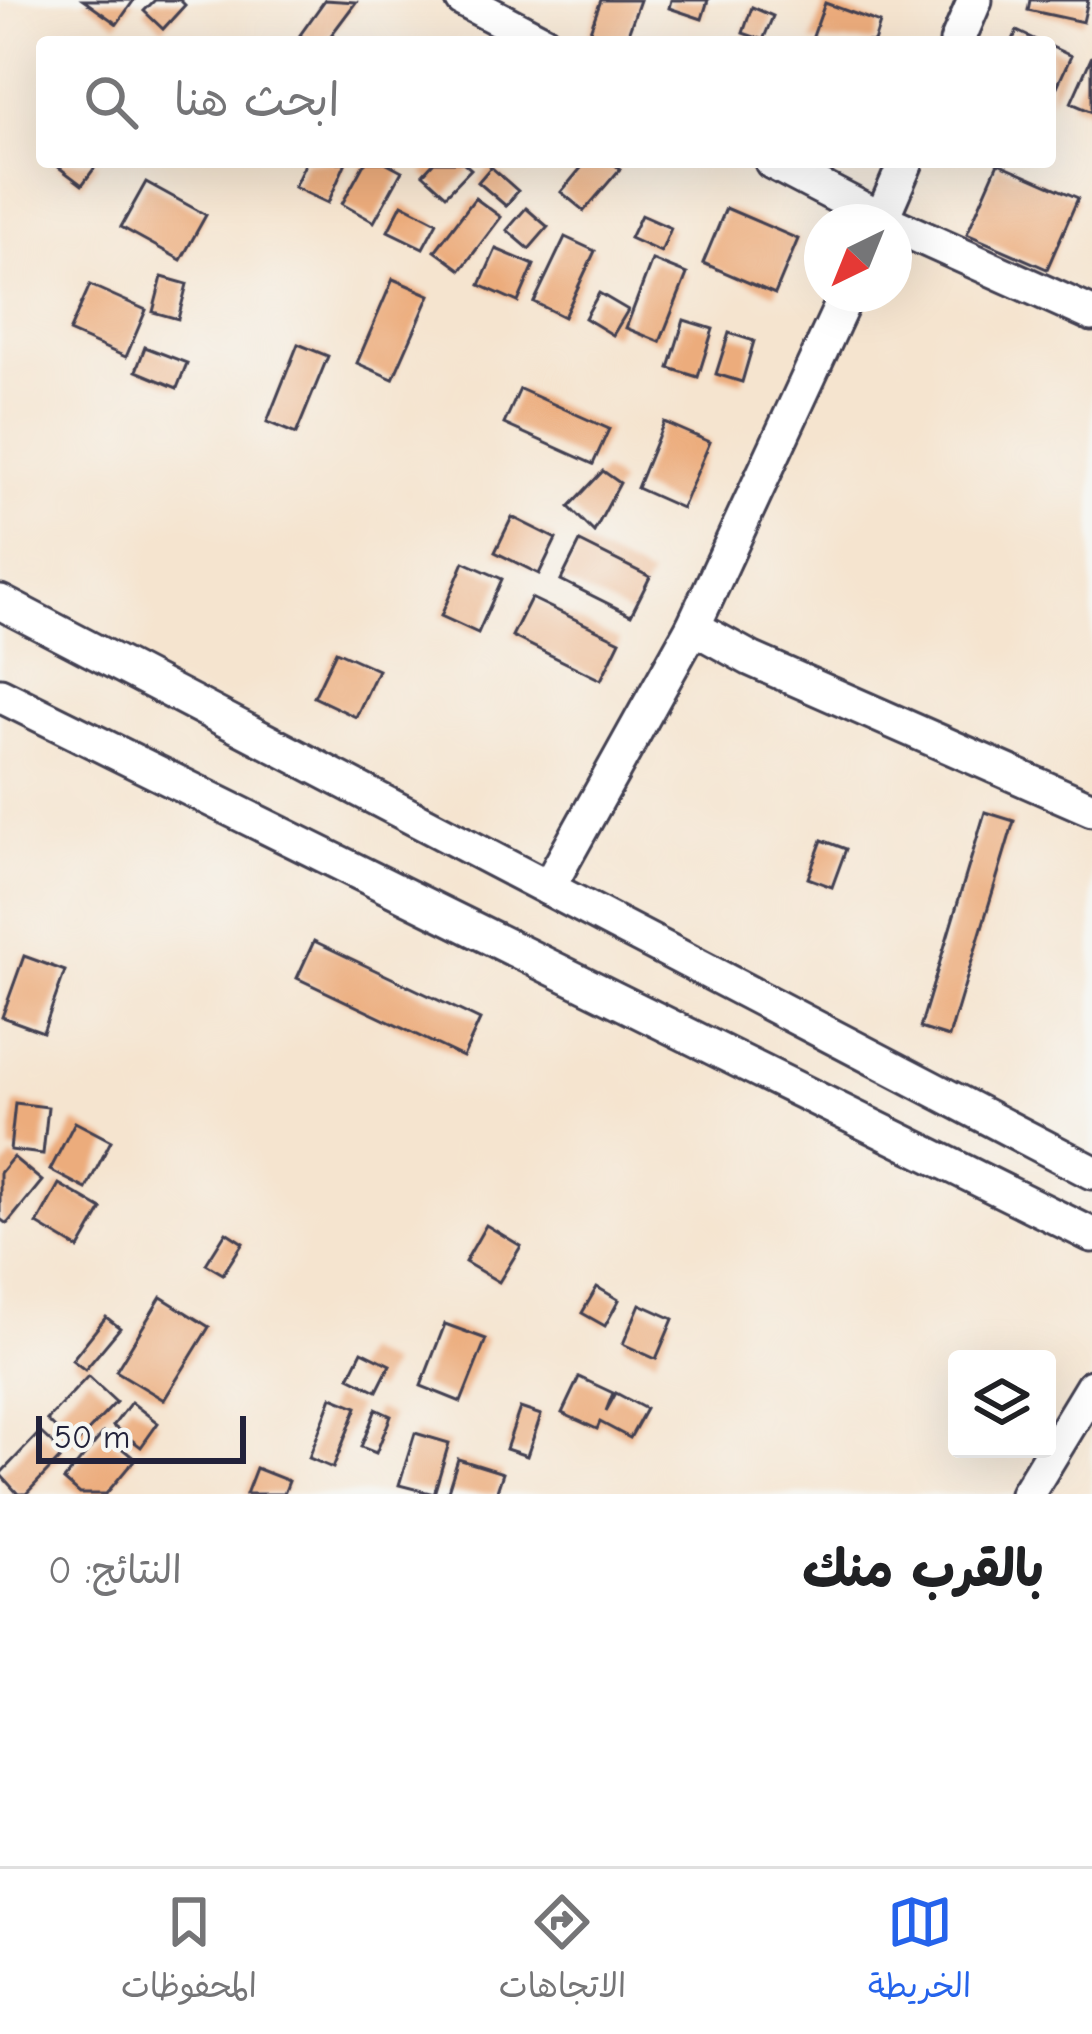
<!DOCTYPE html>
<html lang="ar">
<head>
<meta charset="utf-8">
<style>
	body { margin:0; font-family:"Comic Neue","Playpen Sans Arabic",sans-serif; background:#f6f6f6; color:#202124; direction:rtl }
	.controls { position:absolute; right:36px; bottom:36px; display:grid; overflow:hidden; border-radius:12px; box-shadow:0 12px 48px #0002 }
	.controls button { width:108px; height:108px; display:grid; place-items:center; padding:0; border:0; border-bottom:3px solid #e0e0e0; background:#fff; color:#202124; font:60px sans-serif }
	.compass { position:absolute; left:804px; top:204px; width:108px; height:108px; border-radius:50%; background:#fff; box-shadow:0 12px 48px #0002; rotate:223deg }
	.scale { position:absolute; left:36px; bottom:30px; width:210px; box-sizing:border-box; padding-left:12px; border:6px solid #22223b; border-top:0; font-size:33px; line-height:42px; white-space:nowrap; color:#22223b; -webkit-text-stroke:9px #f6f6f2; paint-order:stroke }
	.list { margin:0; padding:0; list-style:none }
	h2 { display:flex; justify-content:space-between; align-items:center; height:156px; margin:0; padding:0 48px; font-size:51px }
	h2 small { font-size:39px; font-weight:400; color:#757577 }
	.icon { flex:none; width:66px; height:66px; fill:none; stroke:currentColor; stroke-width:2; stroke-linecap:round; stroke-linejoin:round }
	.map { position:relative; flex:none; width:1092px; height:1494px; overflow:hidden; direction:ltr }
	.search { position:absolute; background:#fff; box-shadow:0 12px 48px #0002; left:36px; right:36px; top:36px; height:132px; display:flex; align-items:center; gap:30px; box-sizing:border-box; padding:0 42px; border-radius:12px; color:#757577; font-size:45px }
	.sheet { height:372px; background:#fff }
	nav { display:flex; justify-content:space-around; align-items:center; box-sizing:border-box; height:168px; border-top:3px solid #e0e0e0; background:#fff; font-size:33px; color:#757577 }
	nav a { display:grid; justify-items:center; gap:6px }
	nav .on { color:#2563eb }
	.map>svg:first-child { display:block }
	.building { fill:#ecac7b }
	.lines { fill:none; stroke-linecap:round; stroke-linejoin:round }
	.minor-casing { stroke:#423f51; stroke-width:39 }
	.minor { stroke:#fff; stroke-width:33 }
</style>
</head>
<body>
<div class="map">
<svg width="1092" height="1494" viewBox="0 0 1092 1494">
	<rect width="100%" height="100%" fill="#f6f6f2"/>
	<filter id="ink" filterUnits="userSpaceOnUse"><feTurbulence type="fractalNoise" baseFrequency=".00833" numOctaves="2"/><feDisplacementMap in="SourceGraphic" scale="24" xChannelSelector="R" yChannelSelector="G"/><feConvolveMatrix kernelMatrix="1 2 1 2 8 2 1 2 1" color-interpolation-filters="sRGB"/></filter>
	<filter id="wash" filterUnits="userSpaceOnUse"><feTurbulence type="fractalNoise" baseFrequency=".004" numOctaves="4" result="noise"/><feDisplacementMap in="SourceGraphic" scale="48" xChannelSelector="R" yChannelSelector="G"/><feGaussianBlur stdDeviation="2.7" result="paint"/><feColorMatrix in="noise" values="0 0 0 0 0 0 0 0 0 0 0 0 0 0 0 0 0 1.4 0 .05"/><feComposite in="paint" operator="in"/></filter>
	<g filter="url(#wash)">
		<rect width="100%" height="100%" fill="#f5e4cf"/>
		<g id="blocks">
			<g class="building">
				<path d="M83 0H134L117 24Z"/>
				<path d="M155 0H180L185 5 163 29 144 11Z"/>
				<path d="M325 0 356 2 326 42H309L300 35Z"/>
				<path d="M601 0H640L625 42H586Z"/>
				<path d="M671 0H708L702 19 669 8Z"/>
				<path d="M1030 0H1088L1083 22 1028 10Z"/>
				<path d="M825 3 880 23 874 42H811Z"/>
				<path d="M752 7 773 16 763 40 743 33Z"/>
				<path d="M1017 31 1040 42H1012Z"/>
				<path d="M1050 46 1071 56 1050 102Z"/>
				<path d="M1092 56V112L1071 103Z"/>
				<path d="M60 162H99L82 185 57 166Z"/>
				<path d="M306 162H346L328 203 294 187Z"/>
				<path d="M365 162H385L402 171 374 222 342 204Z"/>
				<path d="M434 162H463L471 169 446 195 423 174Z"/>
				<path d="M586 162H612L620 169 584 211 561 192Z"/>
				<path d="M998 163 1078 198 1047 269 967 234Z"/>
				<path d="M491 167 518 191 506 206 478 182Z"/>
				<path d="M146 182 206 215 181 260 121 227Z"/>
				<path d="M475 198 501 217 461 270 435 251Z"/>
				<path d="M402 204 437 222 423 248 388 231Z"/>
				<path d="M526 208 548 227 529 249 507 230Z"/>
				<path d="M726 208 798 239 775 294 703 263Z"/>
				<path d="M641 215 671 228 661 252 630 238Z"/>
				<path d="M565 237 595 251 564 317 534 302Z"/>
				<path d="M496 249 534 265 518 302 480 285Z"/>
				<path d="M652 260 687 274 660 342 626 328Z"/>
				<path d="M162 277 187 284 178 319 153 312Z"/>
				<path d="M393 279 430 295 393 379 357 363Z"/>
				<path d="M90 285 146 310 126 357 69 332Z"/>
				<path d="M599 293 628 310 613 335 585 318Z"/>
				<path d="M684 320 713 329 698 377 669 368Z"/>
				<path d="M729 333 754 341 742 382 716 374Z"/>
				<path d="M298 344 328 356 296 434 267 422Z"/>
				<path d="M145 347 187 363 177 388 136 371Z"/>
				<path d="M520 389 609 429 593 464 504 424Z"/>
				<path d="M664 422 710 442 682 508 637 488Z"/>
				<path d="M603 471 620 483 594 532 569 507Z"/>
				<path d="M512 517 556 539 539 574 495 552Z"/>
				<path d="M580 542 650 577 631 615 561 580Z"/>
				<path d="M464 562 502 579 478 633 441 616Z"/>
				<path d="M531 598 620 641 601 680 512 636Z"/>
				<path d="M336 651 378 670 356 717 314 697Z"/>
				<path d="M985 812 1014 821 949 1037 920 1028Z"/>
				<path d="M822 840 846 849 832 887 808 878Z"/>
				<path d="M314 941 480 1020 463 1057 297 978Z"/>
				<path d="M24 956 65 971 43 1032 2 1017Z"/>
				<path d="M15 1103 48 1107 43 1154 10 1150Z"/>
				<path d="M75 1122 111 1141 86 1189 50 1170Z"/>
				<path d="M13 1157 42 1181 7 1224 0 1219V1173Z"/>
				<path d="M59 1184 102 1209 79 1249 37 1224Z"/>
				<path d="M486 1225 521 1246 499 1282 465 1262Z"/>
				<path d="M226 1232 243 1243 223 1274 206 1264Z"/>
				<path d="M597 1287 619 1300 605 1326 582 1313Z"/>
				<path d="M161 1297 209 1327 164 1400 116 1371Z"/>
				<path d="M640 1304 673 1319 656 1359 623 1344Z"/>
				<path d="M106 1317 120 1328 85 1370 72 1360Z"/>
				<path d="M445 1324 486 1339 461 1402 421 1386Z"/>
				<path d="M362 1351 390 1365 377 1391 349 1377Z"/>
				<path d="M88 1376 116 1402 74 1446 47 1420Z"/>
				<path d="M579 1377 613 1393 606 1411 616 1393 646 1409 630 1438 600 1422 597 1429 562 1413Z"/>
				<path d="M332 1397 357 1407 333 1468 309 1458Z"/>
				<path d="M131 1402 158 1423 141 1447 113 1426Z"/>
				<path d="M520 1408 541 1415 527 1456 506 1449Z"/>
				<path d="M376 1409 391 1416 376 1453 361 1447Z"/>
				<path d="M40 1432 64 1454 26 1494H18L0 1474Z"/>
				<path d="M103 1433 135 1459 106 1494H80L64 1480Z"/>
				<path d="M415 1433 449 1443 434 1494 399 1485Z"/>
				<path d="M458 1459 503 1473 496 1494H447Z"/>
				<path d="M256 1468 289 1481 284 1494H246Z"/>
			</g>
		</g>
	</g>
	<g filter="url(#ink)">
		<use href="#blocks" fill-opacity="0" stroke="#423f51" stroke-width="3"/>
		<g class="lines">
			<g class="minor-casing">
				<g id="minor">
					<path d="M463 0 543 42"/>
					<path d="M957 42 975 0"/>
					<path d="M772 162 887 222"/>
					<path d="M880 222 906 162"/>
					<path d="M894 225 1092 314"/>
					<path d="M847 294 693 627 751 659 1092 809"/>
					<path d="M0 602 1092 1172"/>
					<path d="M0 695 1092 1235"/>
					<path d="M548 888 693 627"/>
					<path d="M1027 1494 1092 1387"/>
				</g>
			</g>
			<use href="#minor" class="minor"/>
		</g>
	</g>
</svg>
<div class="controls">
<button><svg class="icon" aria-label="layers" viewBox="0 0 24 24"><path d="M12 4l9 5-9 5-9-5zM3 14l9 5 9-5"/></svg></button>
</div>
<svg class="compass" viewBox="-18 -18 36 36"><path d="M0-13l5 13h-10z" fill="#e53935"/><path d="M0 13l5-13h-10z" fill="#757577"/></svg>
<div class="scale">50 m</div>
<div class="search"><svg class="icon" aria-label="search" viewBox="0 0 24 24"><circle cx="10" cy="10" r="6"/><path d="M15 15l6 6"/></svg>ابحث هنا</div>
</div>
<section class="sheet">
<h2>بالقرب منك<small>النتائج: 0</small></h2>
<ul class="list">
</ul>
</section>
<nav>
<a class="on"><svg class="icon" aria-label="map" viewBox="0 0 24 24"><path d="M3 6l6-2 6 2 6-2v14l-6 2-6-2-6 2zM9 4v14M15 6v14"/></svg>الخريطة</a>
<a><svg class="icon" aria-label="directions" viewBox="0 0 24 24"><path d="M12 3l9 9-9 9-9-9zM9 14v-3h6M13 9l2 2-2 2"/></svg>الاتجاهات</a>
<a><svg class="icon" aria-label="saved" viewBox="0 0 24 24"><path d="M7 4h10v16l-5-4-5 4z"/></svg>المحفوظات</a>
</nav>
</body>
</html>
